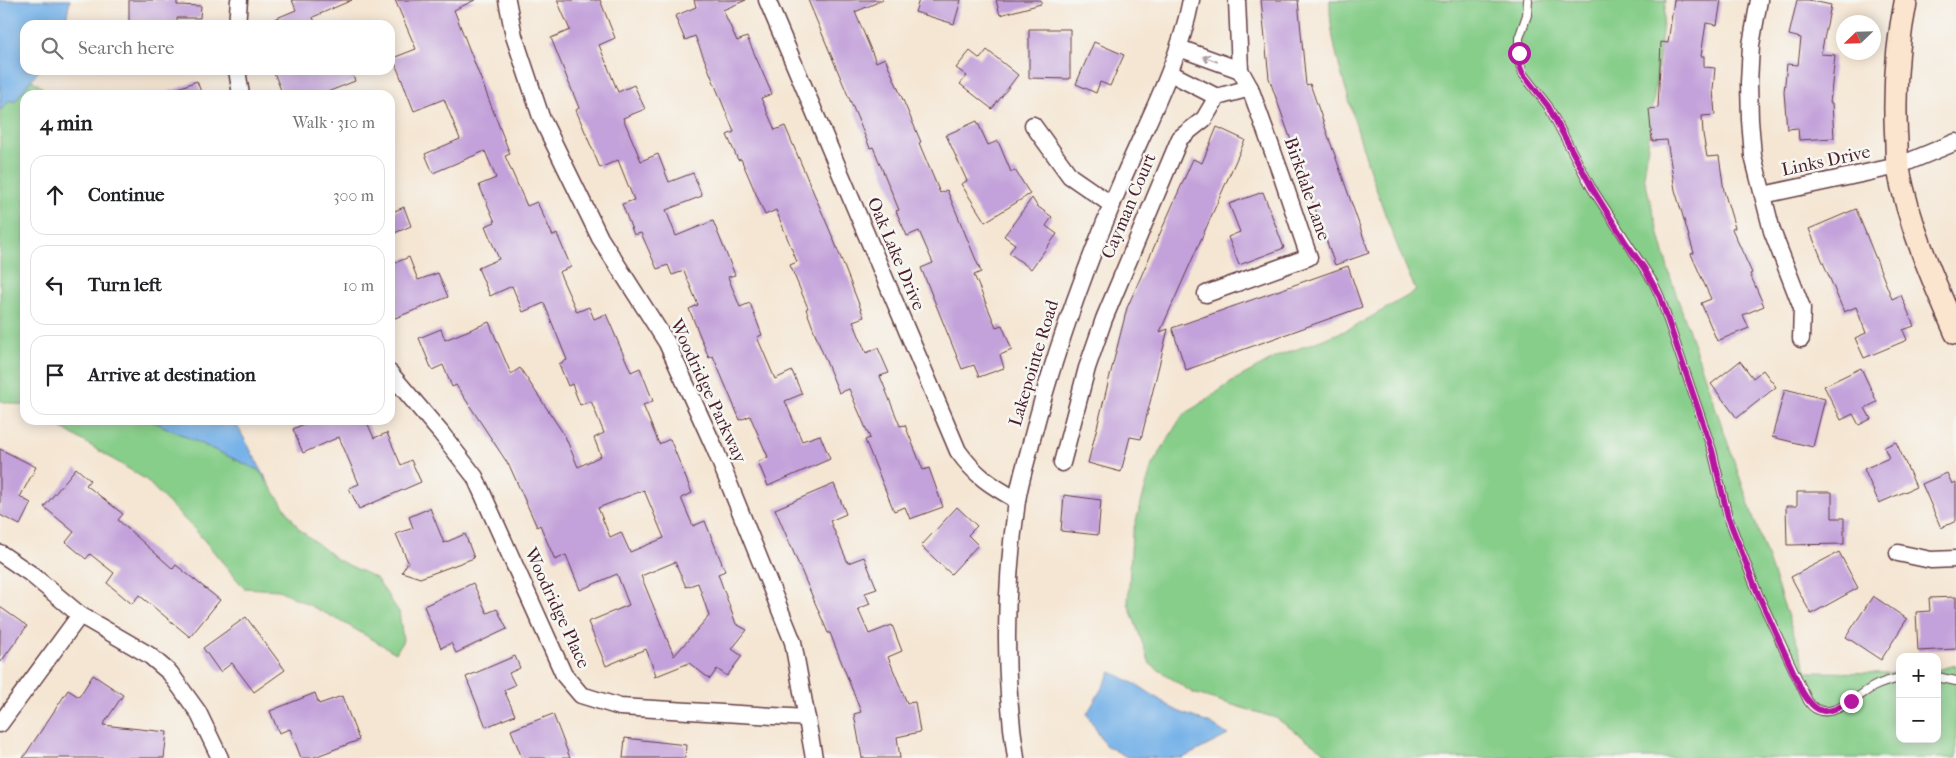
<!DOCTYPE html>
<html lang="en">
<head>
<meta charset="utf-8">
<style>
	body { margin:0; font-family:"IM FELL French Canon",serif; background:#f6f6f6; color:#202124 }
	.controls { position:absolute; right:15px; bottom:15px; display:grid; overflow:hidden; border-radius:10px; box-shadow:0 2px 12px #0003 }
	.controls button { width:45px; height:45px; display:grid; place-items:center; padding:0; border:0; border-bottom:1px solid #e0e0e0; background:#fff; color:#202124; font:25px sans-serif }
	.compass { position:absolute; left:1836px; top:15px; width:45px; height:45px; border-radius:50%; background:#fff; box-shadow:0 2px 12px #0003; rotate:247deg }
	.stop { position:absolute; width:15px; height:15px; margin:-11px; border:4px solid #b5179e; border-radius:50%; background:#fff }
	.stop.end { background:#b5179e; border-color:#fff; box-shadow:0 1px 5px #0008 }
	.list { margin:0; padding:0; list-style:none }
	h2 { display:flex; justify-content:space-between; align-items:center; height:65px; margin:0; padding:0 20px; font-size:21px }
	h2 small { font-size:16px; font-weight:400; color:#757577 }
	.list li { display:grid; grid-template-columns:32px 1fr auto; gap:15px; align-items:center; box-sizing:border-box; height:80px; margin:0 10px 10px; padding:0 10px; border:1px solid #e0e0e0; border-radius:15px }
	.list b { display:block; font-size:19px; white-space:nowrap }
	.list em { font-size:16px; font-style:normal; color:#757577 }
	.icon { flex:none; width:28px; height:28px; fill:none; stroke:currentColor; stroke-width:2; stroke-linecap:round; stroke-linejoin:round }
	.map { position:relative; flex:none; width:1956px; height:758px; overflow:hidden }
	.search { position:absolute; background:#fff; box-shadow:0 2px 12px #0003; left:20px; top:20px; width:375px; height:55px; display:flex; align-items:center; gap:12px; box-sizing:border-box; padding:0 18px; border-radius:15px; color:#757577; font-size:19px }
	.panel { position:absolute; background:#fff; box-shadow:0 2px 12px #0003; left:20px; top:90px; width:375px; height:335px; border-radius:15px }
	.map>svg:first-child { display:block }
	.green { fill:#87ce8a; stroke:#68765a }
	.water { fill:#77b2e8; stroke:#60688a }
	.building { fill:#c3a1da; fill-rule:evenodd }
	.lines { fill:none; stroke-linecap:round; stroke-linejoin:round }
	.lane-casing { stroke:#643d44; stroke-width:10 }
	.street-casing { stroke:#643d44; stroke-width:19 }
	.secondary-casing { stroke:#643d44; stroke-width:25 }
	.lane { stroke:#fff; stroke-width:8 }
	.street { stroke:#fff; stroke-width:16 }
	.secondary { stroke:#fbe5cf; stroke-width:22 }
	.oneway { stroke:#ae9aa0 }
	.route { stroke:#b5179e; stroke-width:6 }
	.labels { text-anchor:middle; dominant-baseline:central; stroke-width:5; stroke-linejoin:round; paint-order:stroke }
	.street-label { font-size:18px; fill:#4a1f2b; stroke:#f6f6f2 }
</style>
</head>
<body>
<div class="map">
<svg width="1956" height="758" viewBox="0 0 1956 758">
	<rect width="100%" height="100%" fill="#f6f6f2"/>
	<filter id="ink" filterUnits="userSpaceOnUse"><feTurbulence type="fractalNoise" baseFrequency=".02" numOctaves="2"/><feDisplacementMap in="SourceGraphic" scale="10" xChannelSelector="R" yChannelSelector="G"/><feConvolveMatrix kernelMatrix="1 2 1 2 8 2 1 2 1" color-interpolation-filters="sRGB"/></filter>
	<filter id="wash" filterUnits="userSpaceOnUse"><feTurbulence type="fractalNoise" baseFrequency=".0096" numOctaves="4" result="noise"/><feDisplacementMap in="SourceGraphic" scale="20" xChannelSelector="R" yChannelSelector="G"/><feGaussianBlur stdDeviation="1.12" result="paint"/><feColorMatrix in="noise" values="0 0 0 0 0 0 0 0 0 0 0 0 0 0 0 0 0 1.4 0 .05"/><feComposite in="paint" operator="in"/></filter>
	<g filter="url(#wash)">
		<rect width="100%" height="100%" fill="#f5e6d3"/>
		<g class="green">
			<path d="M1330 0H1666L1644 177 1670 276 1807 672 1900 673V739H1937V670L1956 665V758H1333L1276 718 1193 693 1150 664 1128 603 1132 535 1152 465 1182 416 1238 378 1279 356 1352 328 1416 291C1388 227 1365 161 1347 93 1338 63 1329 31 1330 0Z"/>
			<path d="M30 78 51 95H25V406L0 401V98Z"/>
			<path d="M49 420H150L260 471 299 529 338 560 376 578 399 612 403 640 396 653 339 620 279 590 244 588 198 533 145 479Z"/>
		</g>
		<g class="water">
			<path d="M0 0H70L65 25H25V70H40C30 80 23 92 14 102L10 100 0 111Z"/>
			<path d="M150 420H234L268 482 260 471Z"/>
			<path d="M1111 672 1139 686 1175 710 1211 724 1228 735 1183 758 1127 757 1105 745 1087 714Z"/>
		</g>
		<g id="blocks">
			<g class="building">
				<path d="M129 0H177V5L201 6 200 18H177V25H129Z"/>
				<path d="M292 0H352L313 17 316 25H260L296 10Z"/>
				<path d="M395 0H475L454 10 510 154 505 156 527 206 537 202 553 236 557 234 571 267 559 272 577 312 589 307 594 319 606 314 631 372 640 368 653 401 643 405 659 444 670 439 692 493 681 498 693 526 705 521 725 571 718 574 736 624 747 630 732 649 742 656 727 676 717 669 710 679 689 663 654 677 656 675 646 649 606 666 588 622 629 605 617 574 580 590 566 555 555 560 540 525 537 527 510 467 456 385 452 387 443 365 432 370 419 338 441 329 445 340 489 322 511 374 520 368 565 436 578 467 601 456 594 438 604 433 591 401 580 405 572 384 568 386 559 364 567 360 544 303 523 312 512 286 490 296 478 268 499 259 485 226 495 222 479 185 496 178 485 151 433 173 425 154 460 139 444 99 414 111 393 58 416 49ZM644 490 664 538 630 552 621 532 610 537 598 508ZM675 562 686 587 698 583 709 616 674 656 641 576Z"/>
				<path d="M557 0H600L615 38 599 45 618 92 634 85 645 109 623 118 641 161 658 154 669 182 693 173 702 196 666 210 676 236 713 221 735 275 728 277 740 307 750 303 762 335 757 337 775 379 792 371 802 394 785 401 802 441 820 435 830 459 768 486 758 462 768 457 750 416 740 420 713 356 709 358 689 309 698 305 684 271 672 275 668 265 657 269 641 233 634 235 622 204 634 200 618 160 600 168 576 110 579 108 551 38 570 30Z"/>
				<path d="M694 0H746L723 10 737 41 747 37 761 69 772 94 761 98 775 130 785 126 833 238 864 317 853 321 866 353 878 348 889 373 880 376 900 426 905 425 923 470 929 468 943 507 910 519 905 507 894 511 865 440 870 438 849 389 839 393 819 344 806 309 808 308 790 265 797 262 776 210 765 215 741 159 738 160 727 135 734 132 695 36 685 40 675 16 696 7Z"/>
				<path d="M808 0H883L855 12 876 62 885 58 921 142 919 143 940 193 947 190 981 272 974 275 996 327 1002 325 1012 350 1000 355 1004 368 979 377 974 365 962 369 921 268 933 263 919 231 907 236 896 211 899 210 873 147 870 148Z"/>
				<path d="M919 0H961L954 24 915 12Z"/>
				<path d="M996 0H1041V4L1000 15Z"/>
				<path d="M1261 0H1298L1306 85 1310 84 1369 253 1335 265 1269 78Z"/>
				<path d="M1674 0H1721L1717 25 1706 23 1701 56H1704V67L1715 68 1713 90 1715 115 1702 116 1703 134 1707 157 1719 156 1724 191 1735 228 1732 229 1752 273 1750 274 1764 306 1743 315 1749 328 1717 341 1701 303 1711 299 1691 254 1694 253 1675 190 1667 140 1652 141 1649 109 1658 108 1661 42 1668 43Z"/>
				<path d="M1797 0H1808L1831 5 1821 54 1835 55 1830 103H1832L1834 138 1799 140 1798 128 1787 129 1784 92 1787 64 1798 65 1801 38 1789 35Z"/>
				<path d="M1029 29H1070V79L1029 78Z"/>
				<path d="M1094 42 1124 55 1110 86 1100 82 1096 93 1076 84Z"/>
				<path d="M987 50 1018 75 992 109 960 84 967 76 956 68 970 51 980 59Z"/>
				<path d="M273 70H351L355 81 320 95H283Z"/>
				<path d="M197 81 202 95H163V94Z"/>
				<path d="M977 121 988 145 998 141 1011 172 1015 170 1030 194 985 222 961 184 967 181 946 135Z"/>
				<path d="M1217 127 1245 140 1160 332 1168 329 1141 439 1130 437 1121 472 1088 463 1127 308 1193 159 1202 163Z"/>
				<path d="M1263 192 1284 248 1239 265 1228 237 1240 232 1229 204Z"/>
				<path d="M1032 198 1037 206 1052 217 1046 226 1057 234 1031 269 1009 253 1015 244 1004 236Z"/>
				<path d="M404 207 411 226 390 235V213Z"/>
				<path d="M1856 209 1892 299 1901 295 1914 326 1903 330 1907 340 1864 358 1855 338 1866 333 1856 307 1844 312 1809 229Z"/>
				<path d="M409 257 418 280 438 273 448 297 390 320V265Z"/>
				<path d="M1348 266 1362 307 1186 370 1172 328Z"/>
				<path d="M1740 361 1753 378 1763 370 1776 387 1737 418 1711 384Z"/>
				<path d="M1861 368 1877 402 1865 408 1871 419 1859 425 1853 414 1841 420 1824 386Z"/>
				<path d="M1785 389 1825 399 1813 447 1772 437Z"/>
				<path d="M304 420H366L374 438 387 433 401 465 411 460 421 482 359 509 349 488 359 484 339 437 303 453 293 429 306 423Z"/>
				<path d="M1896 442 1916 487 1879 503 1864 469 1889 458 1884 447Z"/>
				<path d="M0 449 36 467 20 497 31 503 20 525 0 515Z"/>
				<path d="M76 468 90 480 86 485 123 514 118 520 173 569 176 565 220 600 190 637 139 595 132 604 107 583 114 573 90 554 86 559 66 542 74 532 44 507Z"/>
				<path d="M1947 473 1952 484 1956 482V521L1941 528 1922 484Z"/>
				<path d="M834 484 846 514 830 521 848 563 864 557 877 589 865 593 870 604 858 609 869 634 892 625 902 651 888 657 907 703 915 702 920 732 897 737 900 758H862L854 714 861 712 830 633H828L775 509Z"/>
				<path d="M1797 492H1832V518H1844V544L1787 545 1786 506H1797Z"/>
				<path d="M1064 495 1101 500 1098 535 1061 531Z"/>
				<path d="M957 507 977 526 968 535 978 545 951 574 921 546Z"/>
				<path d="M430 508 444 543 465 534 474 558 420 578 402 572 408 562 396 534 413 528 409 517Z"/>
				<path d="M1839 552 1858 588 1811 614 1791 577Z"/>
				<path d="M473 583 487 613 497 609 507 629 456 653 451 643 441 648 424 606Z"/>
				<path d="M1873 596 1907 619 1881 660 1846 637Z"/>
				<path d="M1956 597V649L1918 651 1916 612 1930 611 1929 598Z"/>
				<path d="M0 607 27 626 0 663Z"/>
				<path d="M246 617 285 670 254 692 232 663 220 672 203 648Z"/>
				<path d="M515 656 520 668 509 673 515 685 504 690 515 715 486 727 466 677Z"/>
				<path d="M93 675 123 695 103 725 167 732 164 758H23L68 690 79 697Z"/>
				<path d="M315 693 319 704 342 696 359 740 312 758H301L290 729 279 733 270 711Z"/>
				<path d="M553 714 570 758H522L511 730Z"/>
				<path d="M625 738 686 745 685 758H623Z"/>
			</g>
		</g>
	</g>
	<g filter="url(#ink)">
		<use href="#blocks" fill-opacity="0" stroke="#643d44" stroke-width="1"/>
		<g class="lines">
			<g class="lane-casing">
				<g id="lane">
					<path d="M1528 0 1527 15 1519 38V61L1523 74 1548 106 1591 187 1653 282 1660 297 1712 450 1728 517 1758 594 1808 701C1825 727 1855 697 1873 687 1882 682 1891 680 1900 678"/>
					<path d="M1937 677 1956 681"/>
				</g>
			</g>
			<g class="street-casing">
				<g id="street">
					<path d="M507 0 514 36 541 117 600 238 667 343 715 449 793 642 814 758"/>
					<path d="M767 0 958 451C976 476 990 485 1017 500"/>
					<path d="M1759 0 1751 45 1749 83 1750 120 1753 156 1772 231 1802 308 1801 339"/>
					<path d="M237 25 239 0"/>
					<path d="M1179 48 1240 70"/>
					<path d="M237 70 241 95"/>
					<path d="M1170 73 1217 97"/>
					<path d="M1033 125 1070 176 1112 205"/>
					<path d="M1763 195 1898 166 1956 142"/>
					<path d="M1206 294 1309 257 1282 177 1250 88"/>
					<path d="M390 373 441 433 475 477 564 675 581 695 620 707 807 718"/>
					<path d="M1062 463 1087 368 1104 319 1180 138 1204 119 1217 97 1250 88 1240 70 1237 0"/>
					<path d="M0 553 31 574 80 615 149 655 170 673 198 712 220 758"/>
					<path d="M1898 553 1931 560 1956 559"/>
					<path d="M0 724 80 615"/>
					<path d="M1016 758C1003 674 1005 585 1017 501 1020 480 1027 460 1032 439 1052 360 1080 283 1111 207 1138 138 1177 73 1191 0"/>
				</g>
			</g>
			<g class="secondary-casing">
				<path id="secondary" d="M1906 0C1897 44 1894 88 1896 133 1897 144 1896 156 1898 167 1909 225 1933 280 1956 333"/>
			</g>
			<use href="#lane" class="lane"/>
			<use href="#street" class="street"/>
			<use href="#secondary" class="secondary"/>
		</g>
		<defs><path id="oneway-shaft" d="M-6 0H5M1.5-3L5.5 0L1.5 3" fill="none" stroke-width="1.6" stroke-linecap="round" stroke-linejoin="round" transform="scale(1.25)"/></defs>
		<use class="oneway" href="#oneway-shaft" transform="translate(1210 59) rotate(-160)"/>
	</g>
	<g class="lines" filter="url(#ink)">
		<path class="route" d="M1519 53 1520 67 1523 74 1548 106 1592 188 1626 243 1644 268 1660 297 1712 450 1728 517 1758 594 1802 691C1817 717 1828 715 1851 701"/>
	</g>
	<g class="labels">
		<g class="street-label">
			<text transform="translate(1826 161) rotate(-12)">Links Drive</text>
			<text transform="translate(1307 189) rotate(71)">Birkdale Lane</text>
			<text transform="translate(1129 206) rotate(-67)">Cayman Court</text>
			<text transform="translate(896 254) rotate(67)">Oak Lake Drive</text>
			<text transform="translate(1034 363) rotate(-73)">Lakepointe Road</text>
			<text transform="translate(708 391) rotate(65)">Woodridge Parkway</text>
			<text transform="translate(557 608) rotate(65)">Woodridge Place</text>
		</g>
	</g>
</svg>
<div class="controls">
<button>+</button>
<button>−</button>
</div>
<svg class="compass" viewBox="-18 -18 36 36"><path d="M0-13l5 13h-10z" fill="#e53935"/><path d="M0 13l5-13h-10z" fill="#757577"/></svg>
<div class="stop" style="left:1519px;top:53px"></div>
<div class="stop end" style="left:1851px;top:701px"></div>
<div class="search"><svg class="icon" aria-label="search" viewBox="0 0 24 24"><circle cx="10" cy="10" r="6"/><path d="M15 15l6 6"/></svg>Search here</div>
<section class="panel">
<h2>4 min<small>Walk · 310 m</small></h2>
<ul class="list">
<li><svg class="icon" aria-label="ahead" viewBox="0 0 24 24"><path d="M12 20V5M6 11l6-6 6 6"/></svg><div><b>Continue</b></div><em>300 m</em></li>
<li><svg class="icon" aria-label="left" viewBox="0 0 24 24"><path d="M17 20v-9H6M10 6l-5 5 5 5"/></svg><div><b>Turn left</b></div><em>10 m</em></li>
<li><svg class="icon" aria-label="arrive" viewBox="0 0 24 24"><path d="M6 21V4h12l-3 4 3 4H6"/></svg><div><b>Arrive at destination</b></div></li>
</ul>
</section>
</div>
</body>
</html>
